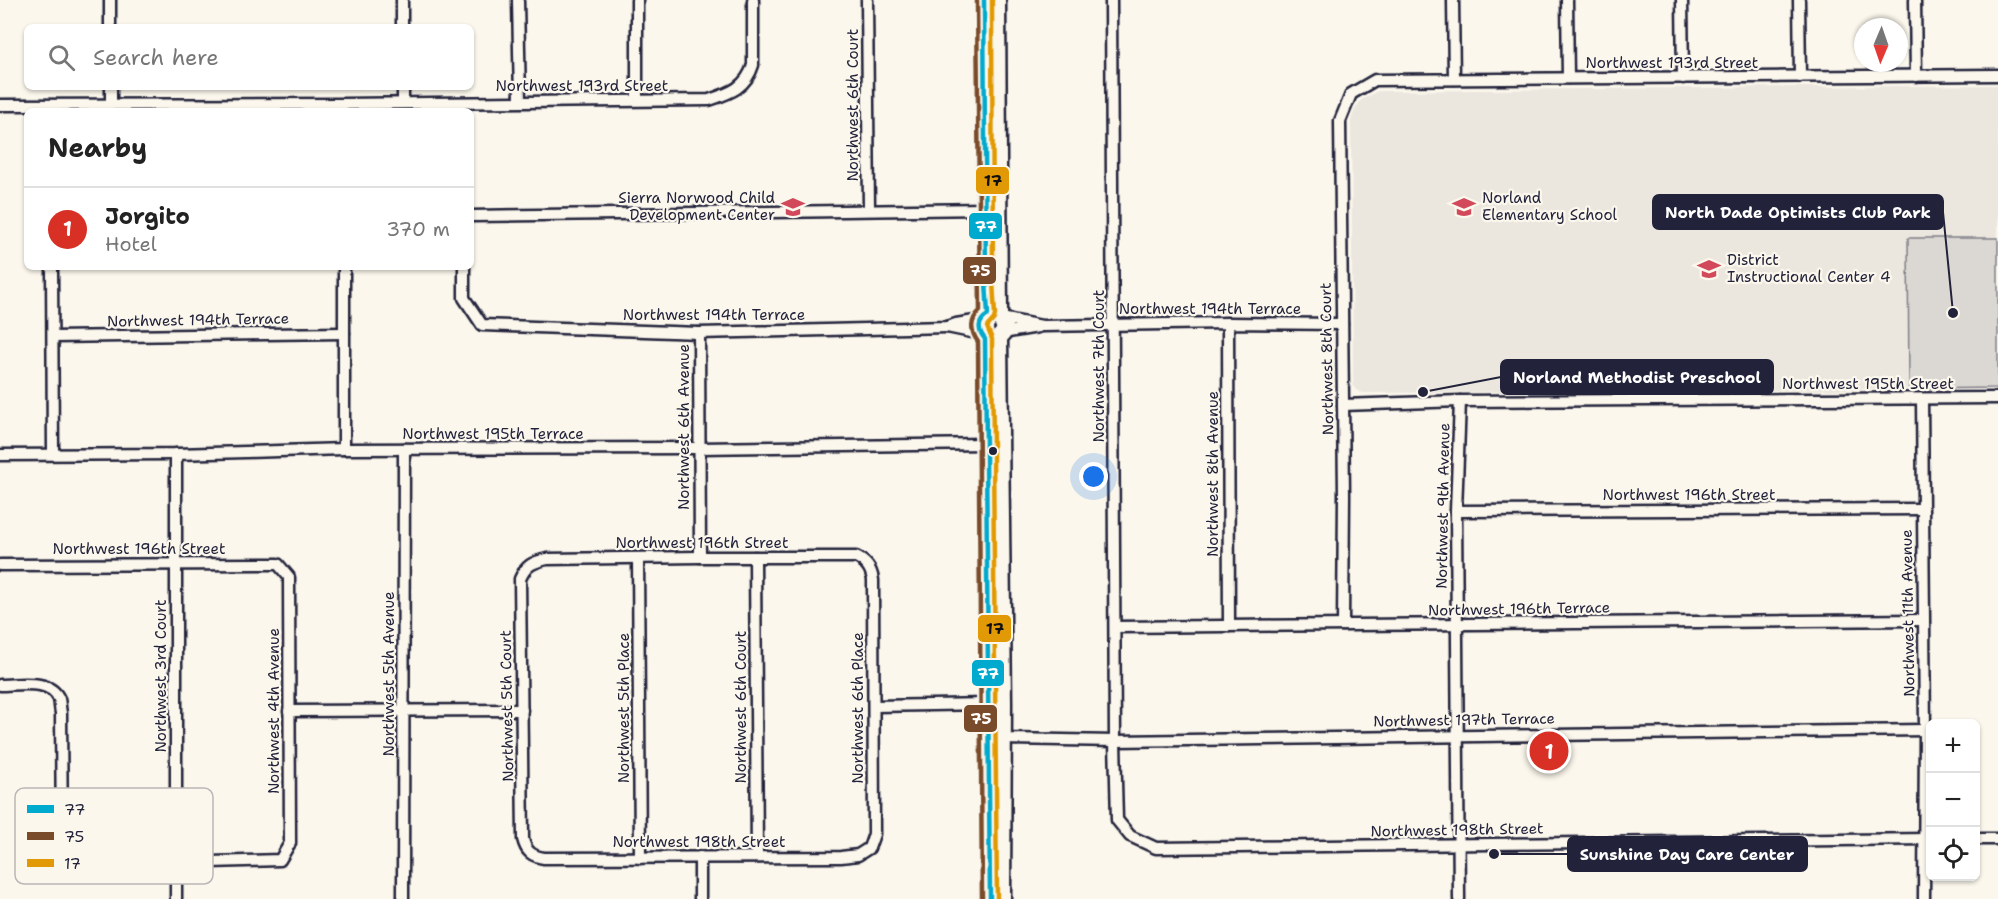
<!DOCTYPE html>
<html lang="en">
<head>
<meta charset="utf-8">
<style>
	body { margin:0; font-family:"Shantell Sans",sans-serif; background:#f6f6f6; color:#222 }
	.controls { position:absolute; right:18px; bottom:18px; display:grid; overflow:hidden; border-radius:9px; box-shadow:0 2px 4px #0004 }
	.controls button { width:54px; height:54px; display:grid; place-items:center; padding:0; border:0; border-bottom:2px solid #e0e0e0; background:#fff; color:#222; font:30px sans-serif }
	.compass { position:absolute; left:1854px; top:18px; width:54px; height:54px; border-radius:50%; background:#fff; box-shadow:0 2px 4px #0004; rotate:182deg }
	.you { position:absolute; left:1094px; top:477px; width:21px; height:21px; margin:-15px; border:4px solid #fff; border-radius:50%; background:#1a73e8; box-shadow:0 0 0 9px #1a73e833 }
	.badge { display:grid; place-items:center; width:39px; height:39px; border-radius:50%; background:#d93025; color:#fff; font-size:20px; font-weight:700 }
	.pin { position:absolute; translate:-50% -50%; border:3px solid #fff; box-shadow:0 2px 6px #0006 }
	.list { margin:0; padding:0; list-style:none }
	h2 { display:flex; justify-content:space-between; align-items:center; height:78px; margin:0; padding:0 24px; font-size:26px }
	h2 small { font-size:20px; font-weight:400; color:#767676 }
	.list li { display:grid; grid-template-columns:39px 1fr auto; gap:18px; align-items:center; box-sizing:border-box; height:84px; padding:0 24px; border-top:2px solid #e0e0e0 }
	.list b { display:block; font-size:22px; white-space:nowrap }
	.list p { margin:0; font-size:20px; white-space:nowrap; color:#767676 }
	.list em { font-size:20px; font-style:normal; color:#767676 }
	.icon { flex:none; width:33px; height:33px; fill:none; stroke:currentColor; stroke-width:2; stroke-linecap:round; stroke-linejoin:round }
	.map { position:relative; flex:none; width:1998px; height:899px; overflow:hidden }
	.search { position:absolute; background:#fff; box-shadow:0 2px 4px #0004; left:24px; top:24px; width:450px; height:66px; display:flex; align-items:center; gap:15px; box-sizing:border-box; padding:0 21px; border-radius:9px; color:#767676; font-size:22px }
	.panel { position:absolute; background:#fff; box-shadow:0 2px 4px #0004; left:24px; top:108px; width:450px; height:162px; border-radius:9px }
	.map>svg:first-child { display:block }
	.built { fill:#ebe7df }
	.green { fill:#dbd8d3; stroke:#7e7d87; stroke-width:1.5 }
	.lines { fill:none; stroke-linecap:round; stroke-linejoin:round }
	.street-casing { stroke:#22223b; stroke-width:15 }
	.secondary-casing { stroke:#22223b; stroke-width:21 }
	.street { stroke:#fbf7ec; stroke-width:10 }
	.secondary { stroke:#fbf7ec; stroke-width:16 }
	.bus-1-casing { stroke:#fbf7ec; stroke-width:9 }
	.bus-2-casing { stroke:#fbf7ec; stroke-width:9 }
	.bus-3-casing { stroke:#fbf7ec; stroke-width:9 }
	.bus-1 { stroke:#00a9ce; stroke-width:4.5 }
	.bus-2 { stroke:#7a4b2a; stroke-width:4.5 }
	.bus-3 { stroke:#e29906; stroke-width:4.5 }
	.bus-dot { fill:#22223b; stroke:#fbf7ec; stroke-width:2 }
	.labels { text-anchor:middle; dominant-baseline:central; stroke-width:4.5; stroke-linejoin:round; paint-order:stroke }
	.street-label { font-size:15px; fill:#22223b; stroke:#fbf7ec }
	.poi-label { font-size:15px; fill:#22223b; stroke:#fbf7ec; text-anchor:start }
	.key { fill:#fbf7ec; stroke:#bab7b7; stroke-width:1.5 }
	.key-label { font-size:16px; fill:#22223b }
	.leader { fill:none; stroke:#22223b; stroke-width:2 }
	.callout-dot { fill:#22223b; stroke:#fbf7ec; stroke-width:2 }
	.callout { fill:#22223b; stroke:#22223b; stroke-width:2 }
	.callout-label { font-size:16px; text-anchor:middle; font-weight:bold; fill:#fff }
	.line-badge { stroke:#fbf7ec; stroke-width:2 }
	.badge-label { font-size:16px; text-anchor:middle; font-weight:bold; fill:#fff }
	.pale-badge-label { font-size:16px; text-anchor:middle; font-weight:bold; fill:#111 }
</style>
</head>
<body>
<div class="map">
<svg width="1998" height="899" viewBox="0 0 1998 899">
	<rect width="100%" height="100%" fill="#fbf7ec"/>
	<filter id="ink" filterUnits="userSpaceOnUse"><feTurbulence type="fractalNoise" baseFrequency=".0167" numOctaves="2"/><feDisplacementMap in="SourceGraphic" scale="12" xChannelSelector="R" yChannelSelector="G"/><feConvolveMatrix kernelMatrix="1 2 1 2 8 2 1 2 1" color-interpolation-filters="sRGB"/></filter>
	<g filter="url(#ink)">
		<path class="built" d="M1998 85V238L1908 239 1909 389 1363 393 1356 390 1353 386 1351 120 1355 109 1361 100 1378 91Z"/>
		<path class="green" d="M1998 238V388L1909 389 1908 238Z"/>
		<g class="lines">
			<g class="street-casing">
				<g id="street">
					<path d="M110 0V27"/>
					<path d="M402 0V27"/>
					<path d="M518 0 520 101"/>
					<path d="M637 0V100"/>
					<path d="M867 0 869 209"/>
					<path d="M1111 0 1115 741 1117 820 1130 836 1156 848 1930 839"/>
					<path d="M1453 0 1454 79"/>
					<path d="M1567 0 1568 78"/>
					<path d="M1682 0 1683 78"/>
					<path d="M1799 0 1800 77"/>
					<path d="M1915 0 1916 76"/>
					<path d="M111 87V104"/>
					<path d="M403 87V102"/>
					<path d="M0 105 343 104 709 100C730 93 746 88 753 65V0"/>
					<path d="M471 216 986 209"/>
					<path d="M52 267 53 454"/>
					<path d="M344 267V449"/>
					<path d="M464 267V298L482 325 699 333 947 327 956 324 981 320"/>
					<path d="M1001 318 1042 326 1228 323 1342 324"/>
					<path d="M1228 323 1229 626"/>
					<path d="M947 327 981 334"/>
					<path d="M699 333 700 557"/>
					<path d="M1003 333 1038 327"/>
					<path d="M53 337 344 333"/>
					<path d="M1922 399 1925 730 1924 899"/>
					<path d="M1343 405 1460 401 1998 398"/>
					<path d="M0 455 176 454 344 449 699 448 985 444"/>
					<path d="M1456 511 1922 509"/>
					<path d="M700 557H856C866 562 871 568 873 580L874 834 869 848 858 855 841 857 544 858C532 856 526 852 523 839L520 579C526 565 533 562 547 559Z"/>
					<path d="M755 557 757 857"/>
					<path d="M638 558 640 858"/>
					<path d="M0 565 278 564 289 577 290 843 280 860 175 863H80L66 855 62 844 61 713C60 709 60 703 59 699 50 678 18 685 0 685"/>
					<path d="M1343 625 1344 495 1340 121 1351 94 1375 80 1998 75"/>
					<path d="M1115 627 1923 620"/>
					<path d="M874 706 989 704"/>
					<path d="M289 711 522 710"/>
					<path d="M1003 739 1115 741 1925 730"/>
					<path d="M1976 839H1998"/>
					<path d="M176 899V454"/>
					<path d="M403 899 404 449"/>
					<path d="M700 899V857"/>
					<path d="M1459 899 1456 511 1460 401"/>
				</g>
			</g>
			<g class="secondary-casing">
				<g id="secondary">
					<path d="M984 0 986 282 988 315"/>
					<path d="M997 0 999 317 1005 327 1003 333 999 338 1003 703 1002 899"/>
					<path d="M985 339 990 899"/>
					<path d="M996 340C971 343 975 308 999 317"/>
				</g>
			</g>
			<use href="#street" class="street"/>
			<use href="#secondary" class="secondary"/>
			<g class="bus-1-casing">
				<path id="bus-1" d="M984 0 986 282 988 315C978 321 977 330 985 339L990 899"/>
			</g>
			<g class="bus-2-casing">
				<path id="bus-2" d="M977 0 980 311C970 320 970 331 978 342L982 899"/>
			</g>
			<g class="bus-3-casing">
				<path id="bus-3" d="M992 0 993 282 995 315 994 319 987 327 992 339 997 899"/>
			</g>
			<use href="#bus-1" class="bus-1"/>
			<use href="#bus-2" class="bus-2"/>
			<use href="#bus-3" class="bus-3"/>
		</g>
	</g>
	<defs>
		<g id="school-bare" transform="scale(1.8)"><path d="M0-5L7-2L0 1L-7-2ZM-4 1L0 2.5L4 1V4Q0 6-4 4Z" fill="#d1495b" stroke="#fbf7ec" stroke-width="2.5" paint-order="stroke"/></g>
	</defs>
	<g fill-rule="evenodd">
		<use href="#school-bare" x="793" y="207"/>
		<use href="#school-bare" x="1464" y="207"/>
		<use href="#school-bare" x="1709" y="269"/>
	</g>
	<circle class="bus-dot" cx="993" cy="451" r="5"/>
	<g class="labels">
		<g class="street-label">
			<text x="1672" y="63">Northwest 193rd Street</text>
			<text x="582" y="86">Northwest 193rd Street</text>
			<text transform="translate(853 105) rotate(-90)">Northwest 6th Court</text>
			<text x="1210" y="309">Northwest 194th Terrace</text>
			<text x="714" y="315">Northwest 194th Terrace</text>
			<text transform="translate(198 320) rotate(-1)">Northwest 194th Terrace</text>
			<text transform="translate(1327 359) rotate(-91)">Northwest 8th Court</text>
			<text transform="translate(1099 366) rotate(-90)">Northwest 7th Court</text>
			<text x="1868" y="384">Northwest 195th Street</text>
			<text transform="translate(684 427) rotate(-90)">Northwest 6th Avenue</text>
			<text x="493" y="434">Northwest 195th Terrace</text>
			<text transform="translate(1213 474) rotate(-90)">Northwest 8th Avenue</text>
			<text x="1689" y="495">Northwest 196th Street</text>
			<text transform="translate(1443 506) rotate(-89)">Northwest 9th Avenue</text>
			<text x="702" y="543">Northwest 196th Street</text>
			<text x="139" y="549">Northwest 196th Street</text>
			<text transform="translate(1519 609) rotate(-1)">Northwest 196th Terrace</text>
			<text transform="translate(1908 613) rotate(-91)">Northwest 11th Avenue</text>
			<text transform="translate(389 674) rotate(-90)">Northwest 5th Avenue</text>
			<text transform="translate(161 676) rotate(-90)">Northwest 3rd Court</text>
			<text transform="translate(507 706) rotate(-91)">Northwest 5th Court</text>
			<text transform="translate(741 707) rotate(-90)">Northwest 6th Court</text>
			<text transform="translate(624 708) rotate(-90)">Northwest 5th Place</text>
			<text transform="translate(858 708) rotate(-90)">Northwest 6th Place</text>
			<text transform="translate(274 711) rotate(-90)">Northwest 4th Avenue</text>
			<text transform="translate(1464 720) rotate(-1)">Northwest 197th Terrace</text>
			<text transform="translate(1457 830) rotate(-1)">Northwest 198th Street</text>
			<text x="699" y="842">Northwest 198th Street</text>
		</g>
		<g class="poi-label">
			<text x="775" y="198" text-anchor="end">Sierra Norwood Child<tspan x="775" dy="17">Development Center</tspan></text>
			<text x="1482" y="198">Norland<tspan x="1482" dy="17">Elementary School</tspan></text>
			<text x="1727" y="260">District<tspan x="1727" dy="17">Instructional Center 4</tspan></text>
		</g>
	</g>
	<rect x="15" y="788" width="198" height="96" rx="9" class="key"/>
	<rect x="27" y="805" width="27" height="8" fill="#00a9ce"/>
	<rect x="27" y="832" width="27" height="8" fill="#7a4b2a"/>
	<rect x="27" y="859" width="27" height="8" fill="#e29906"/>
	<g class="key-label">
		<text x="64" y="815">77</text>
		<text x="64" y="842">75</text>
		<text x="64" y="869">17</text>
	</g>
	<path class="leader" d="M1953 313L1943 212M1423 392L1501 377M1494 854L1568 854"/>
	<g class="callout-dot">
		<circle cx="1953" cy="313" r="6"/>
		<circle cx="1423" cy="392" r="6"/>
		<circle cx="1494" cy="854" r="6"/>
	</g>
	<g class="callout">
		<rect x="1653" y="195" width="290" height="34" rx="6"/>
		<rect x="1501" y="360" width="272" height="34" rx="6"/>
		<rect x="1568" y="837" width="239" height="34" rx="6"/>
	</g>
	<g class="callout-label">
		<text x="1798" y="218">North Dade Optimists Club Park</text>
		<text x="1637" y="383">Norland Methodist Preschool</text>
		<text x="1687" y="860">Sunshine Day Care Center</text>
	</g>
	<g class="line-badge">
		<rect x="975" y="166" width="35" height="29" rx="6" fill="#e29906"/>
		<rect x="968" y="212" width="35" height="28" rx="6" fill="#00a9ce"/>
		<rect x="962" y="256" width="35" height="29" rx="6" fill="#7a4b2a"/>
		<rect x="977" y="614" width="35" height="29" rx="6" fill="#e29906"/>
		<rect x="971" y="659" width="34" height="28" rx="6" fill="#00a9ce"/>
		<rect x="963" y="704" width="35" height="29" rx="6" fill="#7a4b2a"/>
	</g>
	<g class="badge-label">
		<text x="986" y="232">77</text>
		<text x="980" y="276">75</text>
		<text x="988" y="679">77</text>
		<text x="981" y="724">75</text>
	</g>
	<g class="pale-badge-label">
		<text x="993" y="186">17</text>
		<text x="995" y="634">17</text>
	</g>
</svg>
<div class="controls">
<button>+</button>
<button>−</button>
<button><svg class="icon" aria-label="locate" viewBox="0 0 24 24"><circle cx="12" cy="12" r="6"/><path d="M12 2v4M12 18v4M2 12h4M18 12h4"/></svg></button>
</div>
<svg class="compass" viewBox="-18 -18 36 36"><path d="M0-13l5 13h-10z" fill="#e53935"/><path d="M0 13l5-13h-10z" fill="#767676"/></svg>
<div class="you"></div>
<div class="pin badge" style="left:1549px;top:751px">1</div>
<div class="search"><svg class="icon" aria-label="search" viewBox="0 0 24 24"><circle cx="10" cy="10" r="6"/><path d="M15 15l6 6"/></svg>Search here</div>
<section class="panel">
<h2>Nearby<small></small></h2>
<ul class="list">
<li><span class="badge">1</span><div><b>Jorgito</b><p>Hotel</p></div><em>370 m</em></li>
</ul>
</section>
</div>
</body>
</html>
